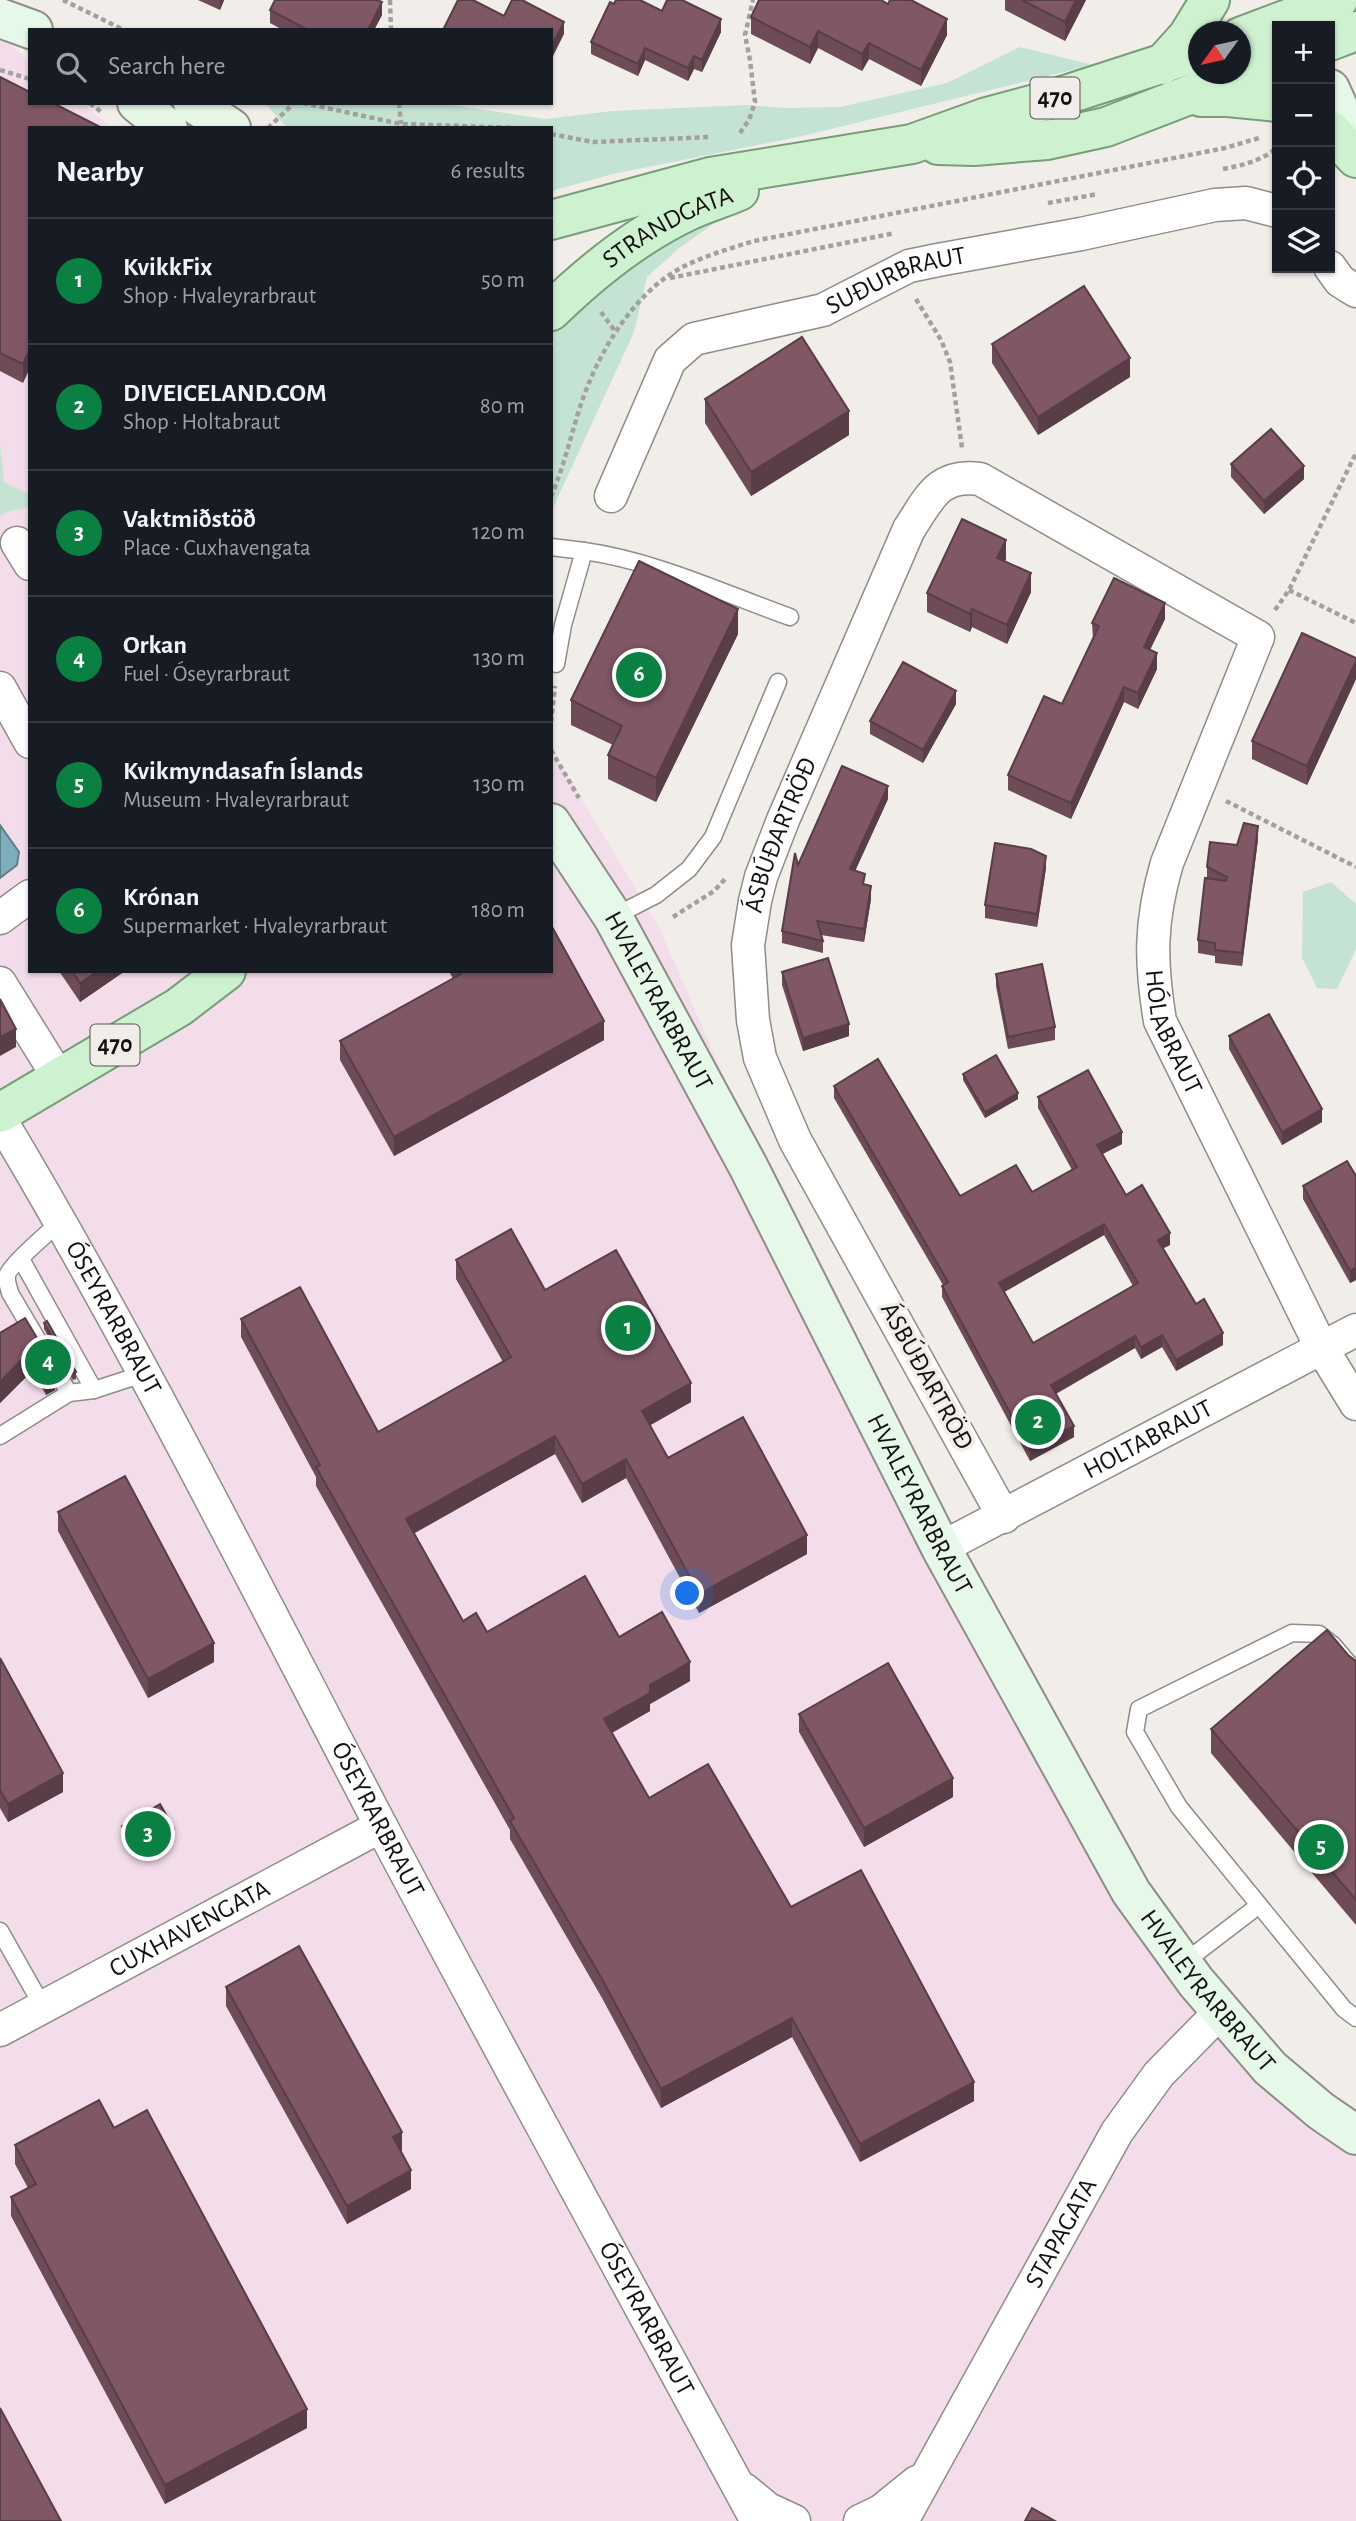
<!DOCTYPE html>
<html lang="en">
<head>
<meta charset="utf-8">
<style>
	body { margin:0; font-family:"Alegreya Sans",sans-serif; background:#20242c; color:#f1f3f6 }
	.controls { position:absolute; right:21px; top:21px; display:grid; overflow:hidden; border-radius:0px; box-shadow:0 2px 5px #0004 }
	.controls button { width:63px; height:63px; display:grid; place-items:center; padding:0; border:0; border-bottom:2px solid #363941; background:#171b24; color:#f1f3f6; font:35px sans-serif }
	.compass { position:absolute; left:1188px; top:21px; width:63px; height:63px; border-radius:50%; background:#171b24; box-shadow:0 2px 5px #0004; rotate:237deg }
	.you { position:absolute; left:688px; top:1594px; width:24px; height:24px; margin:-18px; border:5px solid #fff; border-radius:50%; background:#1a73e8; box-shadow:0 0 0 10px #1a73e833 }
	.badge { display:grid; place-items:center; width:46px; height:46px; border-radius:50%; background:#0b8043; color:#fff; font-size:23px; font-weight:700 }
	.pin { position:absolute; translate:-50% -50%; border:4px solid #fff; box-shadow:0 2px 7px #0006 }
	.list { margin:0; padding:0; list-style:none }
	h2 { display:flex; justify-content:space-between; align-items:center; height:91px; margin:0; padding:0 28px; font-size:30px }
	h2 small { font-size:23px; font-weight:400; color:#9ea1a6 }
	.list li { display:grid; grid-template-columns:46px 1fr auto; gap:21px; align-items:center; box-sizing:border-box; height:126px; padding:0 28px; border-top:2px solid #363941 }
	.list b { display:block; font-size:26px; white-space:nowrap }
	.list p { margin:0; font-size:23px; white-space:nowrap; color:#9ea1a6 }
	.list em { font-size:23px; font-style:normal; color:#9ea1a6 }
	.icon { flex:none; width:38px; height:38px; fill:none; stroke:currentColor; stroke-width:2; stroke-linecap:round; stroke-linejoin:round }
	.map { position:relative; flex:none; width:1356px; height:2521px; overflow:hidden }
	.search { position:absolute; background:#171b24; box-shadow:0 2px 5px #0004; left:28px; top:28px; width:525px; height:77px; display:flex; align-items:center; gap:18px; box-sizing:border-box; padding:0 24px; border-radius:0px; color:#9ea1a6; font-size:26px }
	.panel { position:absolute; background:#171b24; box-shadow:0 2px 5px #0004; left:28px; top:126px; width:525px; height:847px; border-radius:0px }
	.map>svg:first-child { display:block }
	.industrial { fill:#f3ddea }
	.green { fill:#c4e3d2 }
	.water { fill:#7caebb; stroke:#5d7f88; stroke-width:2 }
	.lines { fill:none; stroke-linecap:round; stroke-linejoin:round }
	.lane-casing { stroke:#908c87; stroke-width:19 }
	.street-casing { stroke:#908c87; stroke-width:35 }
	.secondary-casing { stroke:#908c87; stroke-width:42 }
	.primary-casing { stroke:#779e78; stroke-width:42 }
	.path { stroke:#a4a19d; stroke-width:4.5; stroke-dasharray:5 3.5; stroke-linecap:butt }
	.lane { stroke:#fff; stroke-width:16 }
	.street { stroke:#fff; stroke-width:32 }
	.secondary { stroke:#e6f8e7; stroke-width:38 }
	.primary { stroke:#cef2d0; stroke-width:38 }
	.wall { fill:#6d4b57; fill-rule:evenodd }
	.shaded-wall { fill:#593d47 }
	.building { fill:#7f5765; stroke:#593d47; stroke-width:2; fill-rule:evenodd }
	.labels { text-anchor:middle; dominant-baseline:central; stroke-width:7; stroke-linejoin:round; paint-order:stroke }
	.shield { fill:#f1ede8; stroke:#565452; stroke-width:2 }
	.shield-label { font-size:24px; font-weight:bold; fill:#141211 }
	.street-label { font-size:26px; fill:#141211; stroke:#f1ede8 }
</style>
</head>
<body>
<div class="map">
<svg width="1356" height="2521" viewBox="0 0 1356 2521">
	<rect width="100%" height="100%" fill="#f1ede8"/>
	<path class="industrial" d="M0 40 11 45 30 61V103H82L112 128H30V971H551V755L560 764 659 927 794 1239 1088 1782 1182 1934 1273 2046 1356 2113V2521H0V878L9 874 19 853 0 825Z"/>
	<g class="green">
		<path d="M1020 47 1093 65 798 137 613 174 551 191V128H287L265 103H439L545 119 612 111 746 105 785 108 840 107 947 83Z"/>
		<path d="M736 200 716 222 678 249 647 277 634 332 551 512V329L598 286Z"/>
		<path d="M0 444 4 482 30 495V507L6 512 0 516Z"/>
		<path d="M1331 882 1356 904V949L1337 989 1317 988 1302 958 1303 892Z"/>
	</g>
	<path class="water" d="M0 825 19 852 17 865 0 878Z"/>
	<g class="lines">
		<g class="lane-casing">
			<g id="lane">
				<path d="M551 547 584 551 563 625 556 664"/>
				<path d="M584 551C655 561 723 593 790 617"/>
				<path d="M613 917 656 895 689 869 713 837 778 682"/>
				<path d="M61 1221C51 1230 8 1267 7 1276 6 1281 9 1288 10 1293L69 1393 94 1390 143 1374"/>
				<path d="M21 1259 94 1390"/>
				<path d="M0 1436 69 1393"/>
				<path d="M1356 1672 1333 1645 1319 1634 1292 1633 1139 1709 1135 1732 1179 1807 1344 2009 1356 2018"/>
				<path d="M0 1931 43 2007"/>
				<path d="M1182 1964 1258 1906"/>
			</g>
		</g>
		<g class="street-casing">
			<g id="street">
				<path d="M1330 267 1340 281 1356 291"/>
				<path id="s1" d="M611 496 670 360 694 339 823 310 909 266 938 260 1081 234 1215 205 1246 203 1277 211"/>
				<path d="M17 543 30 564"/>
				<path d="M0 688 30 742"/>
				<path d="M0 918 30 896"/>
				<path d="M0 983 59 1078"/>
				<path id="s2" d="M0 1119C137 1348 256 1587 380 1824 503 2057 631 2289 757 2521"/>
				<path id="s3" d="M1004 1517 795 1140 760 1058 753 1020 748 945 755 901 761 877 783 820 909 529C929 499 938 473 980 479L1258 637 1167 863C1150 921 1150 961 1160 1021L1321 1347 1356 1404"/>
				<path id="s4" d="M941 1548 1356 1330"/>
				<path id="s5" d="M0 2030 381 1826"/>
				<path d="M745 2490 768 2509 794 2521"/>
				<path d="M860 2521 881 2511 917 2482"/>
				<path id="s6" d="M902 2521 1117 2132 1159 2074 1220 2012"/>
			</g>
		</g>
		<g class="secondary-casing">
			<g id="secondary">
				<path d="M0 18 33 30"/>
				<path d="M1330 89 1356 146"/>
				<path d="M137 103 168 128"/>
				<path d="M193 103 231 128"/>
				<path id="s7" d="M551 823 613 917 748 1166 941 1548 1131 1892 1196 1982 1270 2068 1321 2111 1356 2135"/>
			</g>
		</g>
		<g class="primary-casing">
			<g id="primary">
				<path d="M1240 37 1338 0"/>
				<path d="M1330 41 1356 31"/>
				<path d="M1162 65 1188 36 1210 0"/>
				<path d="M1201 97H1228L1277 102"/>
				<path d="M1330 130 1356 158"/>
				<path d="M938 145 974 146 1047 140 1106 127 1277 61"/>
				<path d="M551 220 710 177 912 144 987 117 1050 100 1198 52"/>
				<path id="s8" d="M551 311C592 271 637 235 688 211 705 203 723 198 739 191"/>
				<path d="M0 1113 179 1007 226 971"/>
			</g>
		</g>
		<g class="path">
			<path d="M63 0 124 30"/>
			<path d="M390 0 391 30"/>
			<path d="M0 70 30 79"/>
			<path d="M90 103 101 112"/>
			<path d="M303 103 401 124 514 128"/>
			<path d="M399 103 401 124"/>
			<path d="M268 128 294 103"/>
			<path d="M740 133 749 120 755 102 750 60 745 35 753 0"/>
			<path d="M551 134 593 142 711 137"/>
			<path d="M1223 169C1243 165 1261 161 1277 148"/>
			<path d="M1048 203 1098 194"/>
			<path d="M670 278 895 233"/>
			<path d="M916 299 941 340 950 362 962 448"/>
			<path d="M601 312 615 331"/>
			<path d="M551 497C563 468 570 440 579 410 594 363 622 312 661 281 687 260 723 251 754 241L1225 148 1259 138"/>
			<path d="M1289 590 1356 623"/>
			<path d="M1275 610 1289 590 1356 453"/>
			<path d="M551 722 555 686"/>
			<path d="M551 750 579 798"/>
			<path d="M1226 801 1356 867"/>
			<path d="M673 917 714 891 725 879"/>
		</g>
		<use href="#lane" class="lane"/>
		<use href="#street" class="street"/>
		<use href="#secondary" class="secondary"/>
		<use href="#primary" class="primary"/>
	</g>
	<g class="wall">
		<path d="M198 0H224L220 10Z"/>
		<path d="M1005 0H1086L1065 41 1005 10Z"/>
		<path d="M614 4 662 11 721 32 702 72 694 69 688 81 645 60 638 76 591 54V42Z"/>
		<path d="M270 10 382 15 374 30H283L270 23Z"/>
		<path d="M751 17 947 35 921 86 869 59 862 71 818 48 810 64 751 34Z"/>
		<path d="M0 77 30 92 23 383 0 371Z"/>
		<path d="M992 344 1130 377 1038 435 992 363Z"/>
		<path d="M705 399 849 435 751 496 705 423Z"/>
		<path d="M1231 464 1304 479 1264 514 1231 477Z"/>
		<path d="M1006 559 1005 561 1031 592 1007 644 972 627 970 632 927 612V593Z"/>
		<path d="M1165 619 1150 650 1157 669 1138 709 1124 702 1071 819 1008 790V775L1062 704 1093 639 1092 623Z"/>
		<path d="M738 634 656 802 608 779V755L613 745 571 725V700Z"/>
		<path d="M1356 658V679L1307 785 1252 759V741Z"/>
		<path d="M956 704 923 763 870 734V721Z"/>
		<path d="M888 799 855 871 865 885 871 899 864 942 821 935 823 941V953L782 943V931L798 865Z"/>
		<path d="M1258 839 1242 966 1215 963V956L1198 953V940L1207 878V867Z"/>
		<path d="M1046 868 1037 927 985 918V905Z"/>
		<path d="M59 971H125L80 1002Z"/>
		<path d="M449 971H551L604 1040 394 1156 340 1060V1041L453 979Z"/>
		<path d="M782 972 849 1036 803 1051 782 985Z"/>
		<path d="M996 974 1055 1027V1040L1008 1049 996 986Z"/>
		<path d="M1229 1036 1322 1122 1282 1145 1229 1049Z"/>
		<path d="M963 1074 1018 1099 985 1118 963 1080Z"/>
		<path d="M834 1086 960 1196 1032 1192 1072 1170 1038 1108V1097L1122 1144 1102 1154 1126 1195 1170 1245 1163 1248 1196 1304 1223 1345 1176 1371 1162 1347 1141 1359 1135 1348 1056 1394 1074 1437 1030 1461 942 1297V1286L943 1285 834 1098ZM1104 1235 1133 1286 1033 1343 1004 1292Z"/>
		<path d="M1356 1176V1280L1350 1283 1303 1199V1186Z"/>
		<path d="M456 1260 545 1290 691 1402 650 1425 668 1458 807 1554 699 1613 626 1478 582 1503 555 1454 414 1533 463 1621 487 1632 619 1637 690 1681 650 1704V1711L612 1733 649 1798 791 1907 974 2101 860 2162 792 2037 661 2108 602 1998 510 1839V1830L316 1486V1477L241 1337V1319L378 1432 503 1362 456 1279Z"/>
		<path d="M25 1318 55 1390 46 1395 32 1371 0 1403V1333Z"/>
		<path d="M44 1323 76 1372V1379L73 1380 44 1329Z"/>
		<path d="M58 1512 214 1662 148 1698 58 1531Z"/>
		<path d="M0 1658 63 1792 8 1822 0 1808Z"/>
		<path d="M1356 1661V1925L1211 1753V1729Z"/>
		<path d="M799 1714 953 1797 864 1847 799 1732Z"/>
		<path d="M122 1826 174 1836 136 1857 122 1832Z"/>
		<path d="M226 1987 402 2151H401L411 2189 347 2224 226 2006Z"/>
		<path d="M114 2128 307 2428 165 2504 11 2216V2197L28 2188 15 2164V2145Z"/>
	</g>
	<g class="shaded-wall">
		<path d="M220 0H224L220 10Z"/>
		<path d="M1076 0H1086L1065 41V22Z"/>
		<path d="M382 2V15L374 30H368Z"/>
		<path d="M721 19V32L702 72V60Z"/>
		<path d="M947 19V35L921 86V70Z"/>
		<path d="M564 22V34L551 60V47Z"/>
		<path d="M818 31V48L810 64V47Z"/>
		<path d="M869 43V59L862 71V54Z"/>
		<path d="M645 48V60L638 76V64Z"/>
		<path d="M694 56V69L688 81V68Z"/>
		<path d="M30 349V368L23 383V364Z"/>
		<path d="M1130 358V377L1038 435V417Z"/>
		<path d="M849 411V435L751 496V472Z"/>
		<path d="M1304 466V479L1264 514V501Z"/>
		<path d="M1006 540V559L997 576V558Z"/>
		<path d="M1031 573V592L1007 644V625Z"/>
		<path d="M1165 603V619L1144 662V647Z"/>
		<path d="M738 609V634L656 802V778Z"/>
		<path d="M972 609V627L970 632V614Z"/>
		<path d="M1157 653V669L1138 709V693Z"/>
		<path d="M1356 661V679L1307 785V766Z"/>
		<path d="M1124 687V702L1071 819V803Z"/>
		<path d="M956 691V704L923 763V750Z"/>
		<path d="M888 786V799L850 882V869Z"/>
		<path d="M1258 826V839L1242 966V953Z"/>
		<path d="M1046 856V868L1037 927V914Z"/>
		<path d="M871 886V899L864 942V929Z"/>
		<path d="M98 971H125L80 1002V983Z"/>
		<path d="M604 1021V1040L394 1156V1137Z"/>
		<path d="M849 1024V1036L803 1051V1038Z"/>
		<path d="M16 1029V1047L0 1056V1037Z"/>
		<path d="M1018 1093V1099L985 1118V1112Z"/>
		<path d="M1322 1109V1122L1282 1145V1132Z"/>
		<path d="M1122 1132V1144L1097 1157V1145Z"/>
		<path d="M1104 1224V1235L999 1295V1283Z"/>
		<path d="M1170 1233V1245L1158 1251V1240Z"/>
		<path d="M1356 1267V1280L1350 1283V1271Z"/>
		<path d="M1223 1333V1345L1176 1371V1360Z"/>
		<path d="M1162 1335V1347L1141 1359V1347Z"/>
		<path d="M1135 1336V1348L1051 1396V1385Z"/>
		<path d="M32 1349V1371L0 1403V1382Z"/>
		<path d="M55 1368V1390L46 1395V1373Z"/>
		<path d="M691 1383V1402L642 1430V1411Z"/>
		<path d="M1074 1426V1437L1030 1461V1450Z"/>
		<path d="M555 1436V1454L406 1538V1519Z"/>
		<path d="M626 1459V1478L582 1503V1484Z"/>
		<path d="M807 1535V1554L699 1613V1594Z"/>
		<path d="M214 1643V1662L148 1698V1679Z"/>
		<path d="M690 1662V1681L650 1704V1711L604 1737V1719L650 1685Z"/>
		<path d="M63 1773V1792L8 1822V1804Z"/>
		<path d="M953 1778V1797L864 1847V1828Z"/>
		<path d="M174 1829V1836L136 1857V1851Z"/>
		<path d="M792 2018V2037L661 2108V2089Z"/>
		<path d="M974 2082V2101L860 2162V2144Z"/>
		<path d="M402 2132V2151L393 2156V2137Z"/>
		<path d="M411 2170V2189L347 2224V2206Z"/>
		<path d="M307 2409V2428L165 2504V2485Z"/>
	</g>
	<g class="building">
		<path d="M275 0H377L382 2 368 30H308L270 10Z"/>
		<path d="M458 0H473L504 16 512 0H522L564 22 551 47V30H443Z"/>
		<path d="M616 0H640L662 11 667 0H682L721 19 702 60 694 56 688 68 645 48 638 64 591 42 610 2 614 4Z"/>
		<path d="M759 0H881L888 4 890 0H911L947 19 921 70 869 43 862 54 818 31 810 47 751 17Z"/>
		<path d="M1022 0H1076L1065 22Z"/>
		<path d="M0 77 30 92V103H53L102 128H30V349L23 364 0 353Z"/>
		<path d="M1084 286 1130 358 1038 417 992 344Z"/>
		<path d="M802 337 849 411 751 472 705 399Z"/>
		<path d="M1271 429 1304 466 1264 501 1231 464Z"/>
		<path d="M962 519 1006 540 997 558 1031 573 1007 625 972 609 970 614 927 593Z"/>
		<path d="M639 561 738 609 656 778 608 755 622 726 571 700Z"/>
		<path d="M1114 578 1165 603 1144 647 1157 653 1138 693 1124 687 1071 803 1008 775 1044 696 1062 704 1099 626 1092 623Z"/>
		<path d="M1302 633 1356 658V661L1307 766 1252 741Z"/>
		<path d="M903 662 956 691 923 750 870 721Z"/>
		<path d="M842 766 888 786 850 869 865 874 863 884 871 886 864 929 817 921 823 941 782 931 795 853 798 865Z"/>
		<path d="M1244 823 1258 826 1242 953 1215 950V943L1198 940 1205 878 1226 881 1227 877 1207 867 1210 842 1237 845Z"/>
		<path d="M995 843 1031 849 1046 856 1037 914 985 905Z"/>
		<path d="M551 925 604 1021 394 1137 340 1041 461 974 459 971H551Z"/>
		<path d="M828 958 849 1024 803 1038 782 972Z"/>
		<path d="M1042 964 1055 1027 1008 1037 996 974Z"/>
		<path d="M72 971H98L80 983Z"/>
		<path d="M0 999 16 1029 0 1037Z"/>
		<path d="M1269 1014 1322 1109 1282 1132 1229 1036Z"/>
		<path d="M996 1055 1018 1093 985 1112 963 1074Z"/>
		<path d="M878 1059 960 1196 1016 1165 1032 1192 1077 1167 1038 1097 1088 1070 1122 1132 1097 1145 1126 1195 1142 1185 1170 1233 1158 1240 1196 1304 1204 1299 1223 1333 1176 1360 1162 1335 1141 1347 1135 1336 1051 1385 1074 1426 1030 1450 942 1286 948 1282 834 1086ZM1104 1224 1138 1283 1033 1343 999 1283Z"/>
		<path d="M1347 1161 1356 1176V1267L1350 1271 1303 1186Z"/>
		<path d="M511 1229 545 1290 616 1250 691 1383 642 1411 668 1458 743 1417 807 1535 699 1594 626 1459 582 1484 555 1436 406 1519 463 1621 476 1613 487 1632 585 1576 619 1637 662 1612 690 1662 650 1685V1693L604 1719 649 1798 708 1764 791 1907 861 1870 974 2082 860 2144 792 2018 661 2089 602 1979 510 1821 514 1818 316 1467 320 1465 241 1319 300 1287 378 1432 511 1357 456 1260Z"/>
		<path d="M25 1318 55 1368 46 1373 32 1349 0 1382V1333Z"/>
		<path d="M47 1321 76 1372 73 1373 44 1323Z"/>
		<path d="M125 1476 214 1643 148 1679 58 1512Z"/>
		<path d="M1327 1630 1348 1655 1356 1661V1900L1211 1729Z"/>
		<path d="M0 1658 63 1773 8 1804 0 1790Z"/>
		<path d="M888 1663 953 1778 864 1828 799 1714Z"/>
		<path d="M160 1804 174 1829 136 1851 122 1826Z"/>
		<path d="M299 1946 402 2132 393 2137 411 2170 347 2206 226 1987Z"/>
		<path d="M99 2100 114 2128 147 2110 307 2409 165 2485 11 2197 36 2184 15 2145Z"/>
		<path d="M0 2408 61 2521H0Z"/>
		<path d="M1032 2508 1055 2521H1025Z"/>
	</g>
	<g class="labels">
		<g class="shield">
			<rect x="1030.5" y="77.5" width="49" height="41" rx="5"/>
			<rect x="90.5" y="1024.5" width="49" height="41" rx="5"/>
		</g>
		<g class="shield-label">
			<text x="1055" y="98">470</text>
			<text x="115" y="1045">470</text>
		</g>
		<g class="street-label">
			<text stroke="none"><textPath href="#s8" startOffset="145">STRANDGATA</textPath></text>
			<text stroke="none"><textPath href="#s1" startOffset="392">SUÐURBRAUT</textPath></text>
			<text stroke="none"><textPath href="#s3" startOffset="749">ÁSBÚÐARTRÖÐ</textPath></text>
			<text stroke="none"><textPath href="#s7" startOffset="208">HVALEYRARBRAUT</textPath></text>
			<text stroke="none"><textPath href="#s3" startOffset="1913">HÓLABRAUT</textPath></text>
			<text stroke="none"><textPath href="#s2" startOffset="229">ÓSEYRARBRAUT</textPath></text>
			<text transform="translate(927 1376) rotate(61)">ÁSBÚÐARTRÖÐ</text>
			<text stroke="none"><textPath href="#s4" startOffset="234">HOLTABRAUT</textPath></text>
			<text stroke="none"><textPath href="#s7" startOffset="775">HVALEYRARBRAUT</textPath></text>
			<text stroke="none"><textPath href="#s2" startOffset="796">ÓSEYRARBRAUT</textPath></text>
			<text stroke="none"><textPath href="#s5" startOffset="215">CUXHAVENGATA</textPath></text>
			<text stroke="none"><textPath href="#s7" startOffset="1342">HVALEYRARBRAUT</textPath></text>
			<text stroke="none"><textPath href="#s6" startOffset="329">STAPAGATA</textPath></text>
			<text stroke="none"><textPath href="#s2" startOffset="1363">ÓSEYRARBRAUT</textPath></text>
		</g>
	</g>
</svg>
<div class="controls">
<button>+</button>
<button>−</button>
<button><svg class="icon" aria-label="locate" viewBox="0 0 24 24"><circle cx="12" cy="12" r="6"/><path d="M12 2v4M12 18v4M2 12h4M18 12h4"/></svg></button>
<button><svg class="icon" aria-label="layers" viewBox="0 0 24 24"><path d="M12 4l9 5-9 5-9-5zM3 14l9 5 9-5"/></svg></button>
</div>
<svg class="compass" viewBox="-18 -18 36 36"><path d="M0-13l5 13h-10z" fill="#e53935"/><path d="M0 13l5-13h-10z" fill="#9ea1a6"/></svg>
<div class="you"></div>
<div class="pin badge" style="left:628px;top:1328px">1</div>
<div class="pin badge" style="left:1038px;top:1422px">2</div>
<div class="pin badge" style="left:148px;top:1834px">3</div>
<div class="pin badge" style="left:48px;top:1362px">4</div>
<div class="pin badge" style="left:1321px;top:1847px">5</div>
<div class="pin badge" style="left:639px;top:675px">6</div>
<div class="search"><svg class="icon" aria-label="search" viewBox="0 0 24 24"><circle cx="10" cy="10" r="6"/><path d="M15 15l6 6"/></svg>Search here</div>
<section class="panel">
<h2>Nearby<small>6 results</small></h2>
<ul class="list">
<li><span class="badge">1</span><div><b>KvikkFix</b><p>Shop · Hvaleyrarbraut</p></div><em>50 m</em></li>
<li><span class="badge">2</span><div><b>DIVEICELAND.COM</b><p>Shop · Holtabraut</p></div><em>80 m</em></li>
<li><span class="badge">3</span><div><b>Vaktmiðstöð</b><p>Place · Cuxhavengata</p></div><em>120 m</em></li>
<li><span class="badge">4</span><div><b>Orkan</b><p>Fuel · Óseyrarbraut</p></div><em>130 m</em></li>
<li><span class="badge">5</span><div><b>Kvikmyndasafn Íslands</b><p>Museum · Hvaleyrarbraut</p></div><em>130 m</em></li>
<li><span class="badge">6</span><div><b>Krónan</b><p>Supermarket · Hvaleyrarbraut</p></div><em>180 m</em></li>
</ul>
</section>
</div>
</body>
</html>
